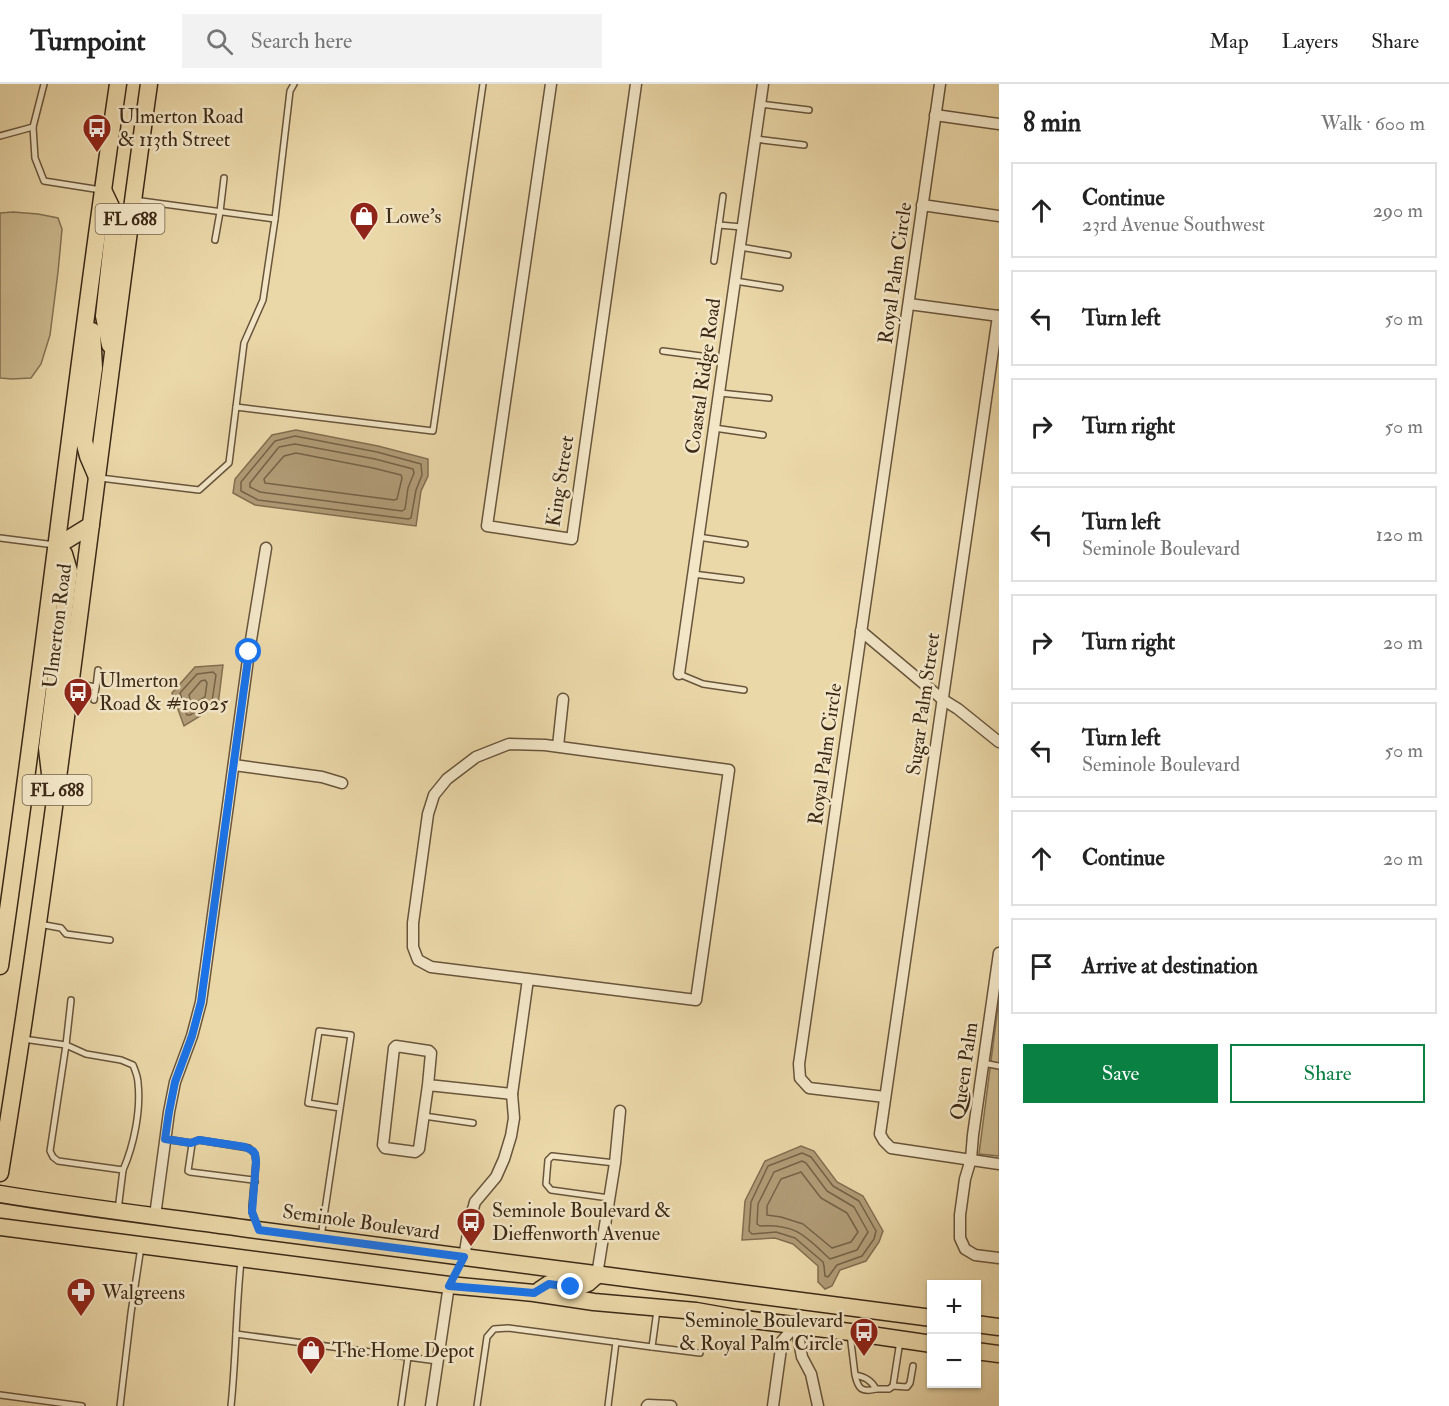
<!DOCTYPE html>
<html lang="en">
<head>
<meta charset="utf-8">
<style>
	body { margin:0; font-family:"IM FELL Double Pica",serif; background:#f2f2f2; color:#222 }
	.controls { position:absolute; right:18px; bottom:18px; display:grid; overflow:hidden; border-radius:0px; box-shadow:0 2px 4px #0004 }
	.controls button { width:54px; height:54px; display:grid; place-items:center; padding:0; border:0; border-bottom:2px solid #e0e0e0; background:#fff; color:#222; font:30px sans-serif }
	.stop { position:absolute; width:18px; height:18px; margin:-14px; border:4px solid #1a73e8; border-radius:50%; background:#fff }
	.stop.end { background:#1a73e8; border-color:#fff; box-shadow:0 2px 6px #0008 }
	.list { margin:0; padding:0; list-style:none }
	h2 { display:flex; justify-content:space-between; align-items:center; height:78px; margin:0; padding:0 24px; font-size:26px }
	h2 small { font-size:20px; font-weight:400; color:#767676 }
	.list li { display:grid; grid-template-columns:39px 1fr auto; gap:18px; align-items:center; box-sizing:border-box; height:96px; margin:0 12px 12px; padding:0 12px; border:2px solid #e0e0e0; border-radius:0px }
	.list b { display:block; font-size:22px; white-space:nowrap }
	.list p { margin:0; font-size:20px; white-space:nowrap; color:#767676 }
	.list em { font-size:20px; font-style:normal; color:#767676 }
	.actions { display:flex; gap:12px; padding:18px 24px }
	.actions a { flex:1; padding:14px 0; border:2px solid #0b8043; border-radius:0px; text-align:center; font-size:21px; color:#0b8043 }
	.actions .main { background:#0b8043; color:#fff }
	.icon { flex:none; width:33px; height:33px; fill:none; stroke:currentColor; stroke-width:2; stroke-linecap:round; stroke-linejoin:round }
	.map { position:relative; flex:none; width:999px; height:1322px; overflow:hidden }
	header { display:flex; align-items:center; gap:36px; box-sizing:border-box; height:84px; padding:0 30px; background:#fff; border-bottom:2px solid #e0e0e0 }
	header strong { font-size:28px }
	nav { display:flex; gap:33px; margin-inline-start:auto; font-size:21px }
	.search { width:420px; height:54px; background:#f2f2f2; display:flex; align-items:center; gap:15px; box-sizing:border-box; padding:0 21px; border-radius:0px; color:#767676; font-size:22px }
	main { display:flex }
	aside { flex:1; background:#fff }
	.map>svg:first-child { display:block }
	.green { fill:#cdba90; stroke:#847254; stroke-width:1.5 }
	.water { fill:#b09c77; stroke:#826e51; stroke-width:1.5 }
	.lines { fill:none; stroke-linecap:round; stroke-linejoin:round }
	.shore { stroke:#766247; stroke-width:1.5 }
	.lane-casing { stroke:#68553c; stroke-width:8 }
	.street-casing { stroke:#68553c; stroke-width:13 }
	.primary-casing { stroke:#3c2917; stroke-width:19 }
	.lane { stroke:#f2e6c7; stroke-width:5 }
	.street { stroke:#f2e6c7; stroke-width:10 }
	.primary { stroke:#ebd8a9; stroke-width:16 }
	.route { stroke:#1a73e8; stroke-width:8 }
	.labels { text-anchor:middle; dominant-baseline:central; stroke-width:5; stroke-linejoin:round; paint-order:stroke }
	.shield { fill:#f2e6c7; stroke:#73624c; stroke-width:1.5 }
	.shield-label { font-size:18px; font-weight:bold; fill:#3c2917 }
	.poi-label { font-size:20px; fill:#3c2917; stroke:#f2e6c7; text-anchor:start }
	.street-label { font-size:20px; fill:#3c2917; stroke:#f2e6c7 }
</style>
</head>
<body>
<header>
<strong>Turnpoint</strong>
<div class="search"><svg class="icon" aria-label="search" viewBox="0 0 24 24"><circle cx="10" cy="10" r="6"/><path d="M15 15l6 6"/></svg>Search here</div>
<nav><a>Map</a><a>Layers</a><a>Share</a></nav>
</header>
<main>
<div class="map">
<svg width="999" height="1322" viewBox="0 0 999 1322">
	<rect width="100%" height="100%" fill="#ebd8a9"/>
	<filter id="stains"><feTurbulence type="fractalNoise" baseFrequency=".00333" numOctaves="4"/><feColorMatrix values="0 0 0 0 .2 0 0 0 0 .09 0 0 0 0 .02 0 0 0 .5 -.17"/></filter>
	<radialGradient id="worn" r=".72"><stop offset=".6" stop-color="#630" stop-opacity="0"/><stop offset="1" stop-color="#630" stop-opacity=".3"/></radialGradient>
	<g class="green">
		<path d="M13 128 38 130 58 134 62 145 58 188 50 251 41 280 31 294 12 295 0 294V129Z"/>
		<path d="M999 915V1072L979 1070Z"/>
	</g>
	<g class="water">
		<path d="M296 346 378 362 428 375V392L421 407 416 442 255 421 233 409 235 395 272 351Z"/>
		<path d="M223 581 218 621 184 642 172 609 195 583Z"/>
		<path d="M801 1062 814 1067 837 1098 863 1112 883 1147 879 1158 866 1177 840 1186 832 1202 825 1205 818 1198V1182L793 1160 775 1154 742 1156 745 1117 765 1077Z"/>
	</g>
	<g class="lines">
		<g class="shore">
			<path d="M295 352 377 368 421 380 422 391 416 406 411 434 408 435 258 416 241 407V398L275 357Z"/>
			<path d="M295 360 375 375 413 385 414 389 408 404 405 425 402 427 260 408 250 403V399L279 363Z"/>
			<path d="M296 369 373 384 401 391 402 394 397 415 394 416 265 399 264 395 284 372Z"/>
			<path d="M213 588 216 591 212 617 190 631H187L180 609 197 590Z"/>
			<path d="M205 596 207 599 205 613 194 620H191L189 611 201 597Z"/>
			<path d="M802 1069 811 1073 833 1102 859 1117 876 1147 874 1155 862 1172 837 1181 828 1193 825 1192 824 1182 823 1178 795 1154 776 1148 752 1150 749 1147 751 1118 768 1082Z"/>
			<path d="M802 1077 806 1079 827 1107 854 1123 868 1148 857 1166 830 1175C805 1152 797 1140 760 1142L757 1140 758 1120 774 1088Z"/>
			<path d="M801 1088 821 1114 847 1129 858 1148 851 1158 832 1164 803 1140 781 1133 767 1131V1122L781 1095Z"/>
		</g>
		<g class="lane-casing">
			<g id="lane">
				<path d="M44 0 33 43 35 74 44 97 101 106"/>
				<path d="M760 20 809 26"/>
				<path d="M0 52 33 43"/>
				<path d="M755 55 804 61"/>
				<path d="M134 116 275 135"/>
				<path d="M719 141 742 143"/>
				<path d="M215 156 220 128 224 94"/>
				<path d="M740 163 788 171"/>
				<path d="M714 177 723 112"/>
				<path d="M735 197 780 204"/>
				<path d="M663 267 724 275"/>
				<path d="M720 309 769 314"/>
				<path d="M236 323 433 347 483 0"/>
				<path d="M714 344 763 351"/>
				<path d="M100 394 199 406 229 379 244 259 263 216 275 135 290 7 294 0"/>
				<path d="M698 453 745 460"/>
				<path d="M0 454 55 461"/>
				<path d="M693 490 741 496"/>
				<path d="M679 590 703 600 744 606"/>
				<path d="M73 599 96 603 98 586"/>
				<path d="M94 616 96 603"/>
				<path d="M39 840 61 844 66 850 110 856"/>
				<path d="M71 916 66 961 86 970 121 976 133 981C135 986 138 993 138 999 141 1026 134 1061 123 1086"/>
				<path d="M23 955 66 961 50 1067 53 1073 58 1077 123 1086 118 1126"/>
				<path d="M983 979 999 982"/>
				<path d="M424 1032 473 1039"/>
				<path d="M165 1055 191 1059 192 1060 188 1087 190 1088 253 1096 255 1098"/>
				<path d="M191 1059 199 1056 249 1064 255 1070 256 1078 252 1122V1128L257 1142"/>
				<path d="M609 1114 551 1106 546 1100 548 1076 552 1072 615 1079"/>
				<path d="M321 1153 351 951 319 947 308 1019 340 1024"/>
				<path d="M236 1250 408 1273"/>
				<path d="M850 1250 855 1291C865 1293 871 1296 876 1305 861 1309 858 1304 855 1291"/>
				<path d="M652 1263 700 1269"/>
				<path d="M893 1302 907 1303 910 1299 913 1282"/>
				<path d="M876 1305H889L893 1302 900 1257"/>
				<path d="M0 1311 82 1322"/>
				<path d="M120 1322 131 1229 141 1163"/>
				<path d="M231 1322C236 1274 236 1225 241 1177"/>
				<path d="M401 1322 408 1273 437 1277"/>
				<path d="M477 1322 487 1253 494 1245 508 1244 652 1263 657 1226"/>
				<path d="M608 1322 616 1258"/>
			</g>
		</g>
		<g class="street-casing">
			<g id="street">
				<path d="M551 0 487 442 572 455 636 0"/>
				<path d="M935 31 999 40"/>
				<path d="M922 121 999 132"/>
				<path d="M909 220 999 232"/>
				<path d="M998 232 880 1050 884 1057 891 1064 999 1080"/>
				<path d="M861 547 942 615 958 625 999 658"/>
				<path d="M679 590 763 0"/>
				<path d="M558 662 563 615"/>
				<path d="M234 681 322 693 342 699"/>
				<path d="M999 869 973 1051 971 1075 965 1095 960 1131V1154L965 1165 975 1171 999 1174"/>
				<path d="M428 1001 419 1065 415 1068 385 1064 383 1061 394 964 396 962 429 967 431 969 428 1001 512 1010"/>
				<path d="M885 1013 809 1004 800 994 799 980 940 0"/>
				<path d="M155 1132 169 1028 175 998 192 952 201 918 249 568 266 464"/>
				<path d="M464 1173 471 1132 475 1118 496 1093 504 1075 511 1052 514 1034 512 1010 528 895 696 916 729 686 545 661 509 660 476 673 447 695 434 711 428 730 413 839V863L418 876 431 883 528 895"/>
				<path d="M597 1191 615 1079 620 1027"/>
				<path d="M796 1241 802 1273 811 1290 818 1322"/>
				<path d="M431 1322 449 1201"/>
				<path d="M647 1322 648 1321 671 1322"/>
				<path d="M773 1322 782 1257 796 1241"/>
			</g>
		</g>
		<g class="primary-casing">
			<g id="primary">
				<path d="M103 106 115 131 104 232 110 261"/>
				<path d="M92 247 94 284 84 357 88 372 97 393"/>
				<path d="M57 462 91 441"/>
				<path d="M51 698 47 664 69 487 64 470 57 462"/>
				<path d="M0 882C43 588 75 294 118 0"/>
				<path d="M0 1089C59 728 98 363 149 0"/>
				<path d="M0 1110C85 1124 172 1134 257 1146 482 1176 707 1204 932 1234"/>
				<path d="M0 1143 449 1201 534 1209 594 1218 696 1227 736 1234 850 1248 932 1260"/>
				<path d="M540 1206 549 1200 571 1202H581L588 1199 597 1191"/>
				<path d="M976 1240 999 1243"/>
				<path d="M976 1267 999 1270"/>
			</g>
		</g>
		<use href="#lane" class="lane"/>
		<use href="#street" class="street"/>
		<use href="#primary" class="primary"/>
	</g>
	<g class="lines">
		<path class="route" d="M249 568 201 918 192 952 175 998 169 1028 165 1055 191 1059 199 1056 245 1063 253 1067 255 1070 256 1078 252 1128 259 1146 464 1173 449 1202 534 1209 549 1200 571 1203"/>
	</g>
	<defs>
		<g id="bus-pin" transform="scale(1.5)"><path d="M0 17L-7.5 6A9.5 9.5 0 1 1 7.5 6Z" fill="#8f2418" stroke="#f2e6c7"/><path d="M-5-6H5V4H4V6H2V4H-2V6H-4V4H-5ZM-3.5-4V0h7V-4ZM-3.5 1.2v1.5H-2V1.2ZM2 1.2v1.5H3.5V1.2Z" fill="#fff"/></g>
		<g id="shop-pin" transform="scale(1.5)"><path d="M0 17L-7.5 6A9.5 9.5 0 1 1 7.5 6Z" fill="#8f2418" stroke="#f2e6c7"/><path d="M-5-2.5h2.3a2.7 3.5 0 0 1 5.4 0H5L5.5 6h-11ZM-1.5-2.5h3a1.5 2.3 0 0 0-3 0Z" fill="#fff"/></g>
		<g id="pharmacy-pin" transform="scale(1.5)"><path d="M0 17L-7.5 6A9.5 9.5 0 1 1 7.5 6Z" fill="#8f2418" stroke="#f2e6c7"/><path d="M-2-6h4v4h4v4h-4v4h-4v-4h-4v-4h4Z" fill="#fff"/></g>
	</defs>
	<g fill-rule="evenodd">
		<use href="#bus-pin" x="97" y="44"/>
		<use href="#shop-pin" x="364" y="132"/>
		<use href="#bus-pin" x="78" y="608"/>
		<use href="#bus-pin" x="471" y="1138"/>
		<use href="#pharmacy-pin" x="81" y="1208"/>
		<use href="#bus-pin" x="864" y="1248"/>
		<use href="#shop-pin" x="311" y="1266"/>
	</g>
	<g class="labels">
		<g class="shield">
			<rect x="95.5" y="120" width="69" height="30" rx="4.5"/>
			<rect x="22.5" y="691" width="69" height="30" rx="4.5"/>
		</g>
		<g class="shield-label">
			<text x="130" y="135">FL 688</text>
			<text x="57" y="706">FL 688</text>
		</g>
		<g class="poi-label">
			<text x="118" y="32">Ulmerton Road<tspan x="118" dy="23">&amp; 113th Street</tspan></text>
			<text x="385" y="132">Lowe's</text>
			<text x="99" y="596">Ulmerton<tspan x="99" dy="23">Road &amp; #10925</tspan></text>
			<text x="492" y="1126">Seminole Boulevard &amp;<tspan x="492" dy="23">Dieffenworth Avenue</tspan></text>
			<text x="102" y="1208">Walgreens</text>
			<text x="843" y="1236" text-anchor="end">Seminole Boulevard<tspan x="843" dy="23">&amp; Royal Palm Circle</tspan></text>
			<text x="332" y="1266">The Home Depot</text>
		</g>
		<g class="street-label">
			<text transform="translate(895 189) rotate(-82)">Royal Palm Circle</text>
			<text transform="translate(703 292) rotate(-82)">Coastal Ridge Road</text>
			<text transform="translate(560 397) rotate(-81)">King Street</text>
			<text transform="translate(57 542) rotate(-83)">Ulmerton Road</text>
			<text transform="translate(923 620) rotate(-82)">Sugar Palm Street</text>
			<text transform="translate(825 670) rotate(-82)">Royal Palm Circle</text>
			<text transform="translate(964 987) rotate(-82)">Queen Palm</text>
			<text transform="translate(361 1138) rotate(8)">Seminole Boulevard</text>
		</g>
	</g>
	<rect width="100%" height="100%" filter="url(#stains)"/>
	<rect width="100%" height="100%" fill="url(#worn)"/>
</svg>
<div class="controls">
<button>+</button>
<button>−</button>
</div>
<div class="stop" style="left:249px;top:568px"></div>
<div class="stop end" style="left:571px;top:1203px"></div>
</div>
<aside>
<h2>8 min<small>Walk · 600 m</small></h2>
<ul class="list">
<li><svg class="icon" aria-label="ahead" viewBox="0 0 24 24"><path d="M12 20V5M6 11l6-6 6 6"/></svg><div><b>Continue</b><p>23rd Avenue Southwest</p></div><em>290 m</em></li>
<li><svg class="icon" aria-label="left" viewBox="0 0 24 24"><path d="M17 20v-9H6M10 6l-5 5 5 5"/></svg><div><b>Turn left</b></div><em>50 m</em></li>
<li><svg class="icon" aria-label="right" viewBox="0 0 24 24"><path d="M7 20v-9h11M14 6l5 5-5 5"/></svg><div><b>Turn right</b></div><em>50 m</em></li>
<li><svg class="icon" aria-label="left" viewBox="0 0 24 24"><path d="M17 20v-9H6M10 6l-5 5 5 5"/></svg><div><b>Turn left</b><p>Seminole Boulevard</p></div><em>120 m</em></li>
<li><svg class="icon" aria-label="right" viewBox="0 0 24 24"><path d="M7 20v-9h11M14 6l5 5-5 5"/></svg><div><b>Turn right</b></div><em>20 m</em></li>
<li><svg class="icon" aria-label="left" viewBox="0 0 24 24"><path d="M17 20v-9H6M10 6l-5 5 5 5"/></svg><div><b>Turn left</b><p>Seminole Boulevard</p></div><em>50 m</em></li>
<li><svg class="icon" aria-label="ahead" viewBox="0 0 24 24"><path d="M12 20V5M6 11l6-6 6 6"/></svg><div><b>Continue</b></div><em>20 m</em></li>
<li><svg class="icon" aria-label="arrive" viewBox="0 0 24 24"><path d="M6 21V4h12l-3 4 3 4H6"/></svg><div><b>Arrive at destination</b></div></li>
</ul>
<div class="actions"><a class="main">Save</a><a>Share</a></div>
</aside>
</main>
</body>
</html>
